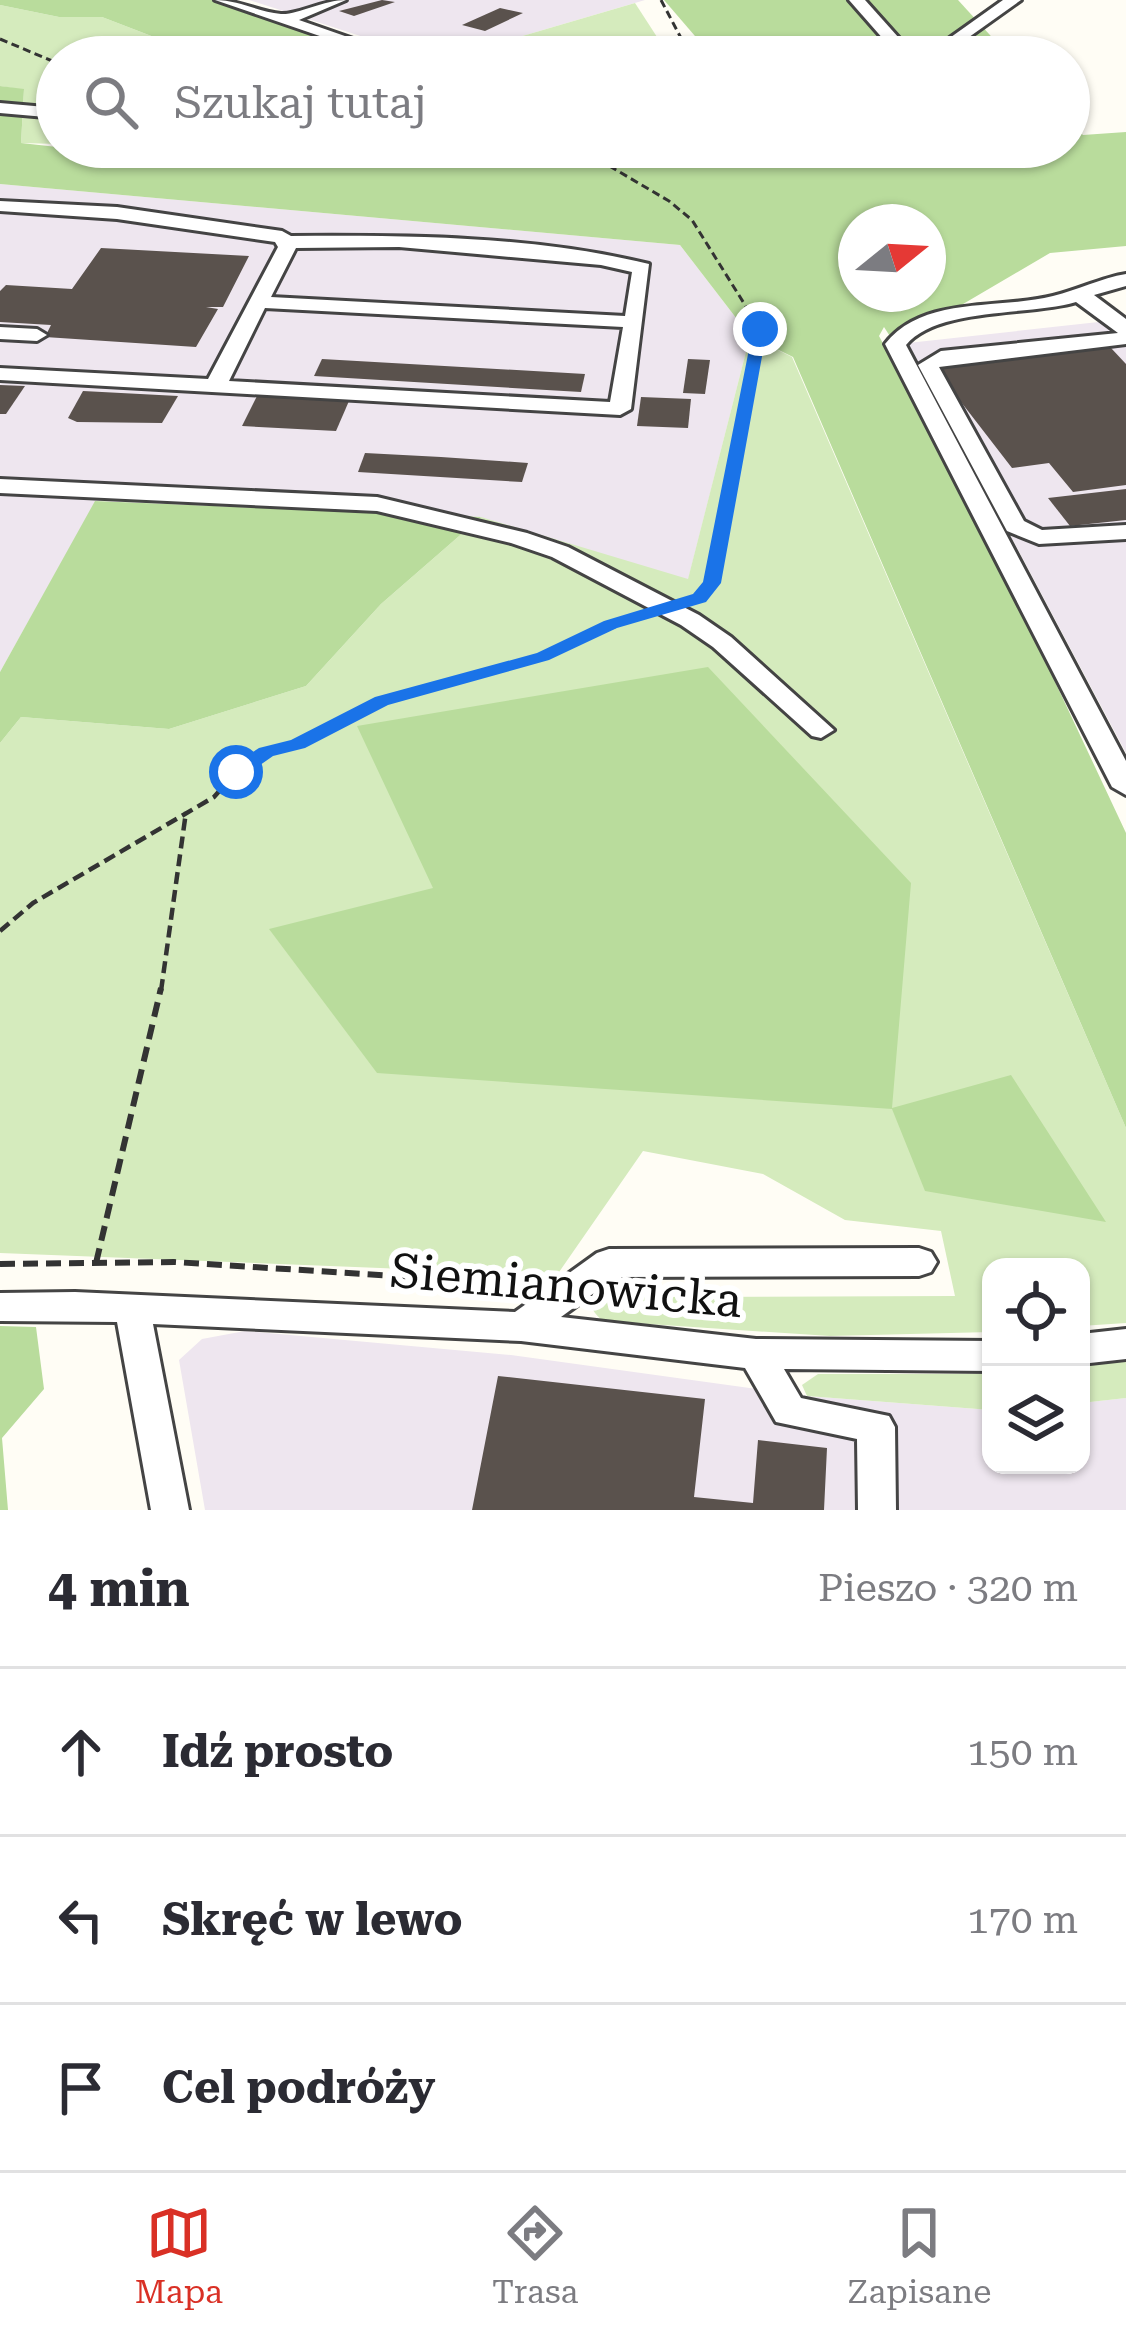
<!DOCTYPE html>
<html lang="pl">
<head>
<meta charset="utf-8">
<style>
	body { margin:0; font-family:"Roboto Serif",serif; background:#f7f7f7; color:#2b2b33 }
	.controls { position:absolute; right:36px; bottom:36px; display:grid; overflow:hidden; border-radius:24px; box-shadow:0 3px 9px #0004 }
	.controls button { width:108px; height:108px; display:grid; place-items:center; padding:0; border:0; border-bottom:3px solid #e1e1e2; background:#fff; color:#2b2b33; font:60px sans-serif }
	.compass { position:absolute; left:838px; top:204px; width:108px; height:108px; border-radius:50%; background:#fff; box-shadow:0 3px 9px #0004; rotate:72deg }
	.stop { position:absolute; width:36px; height:36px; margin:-27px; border:9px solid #1a73e8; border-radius:50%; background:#fff }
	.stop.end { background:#1a73e8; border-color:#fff; box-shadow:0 3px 12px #0008 }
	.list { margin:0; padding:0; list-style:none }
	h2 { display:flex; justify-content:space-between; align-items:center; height:156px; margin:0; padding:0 48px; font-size:51px }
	h2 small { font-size:39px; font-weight:400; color:#7c7c81 }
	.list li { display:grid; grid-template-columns:78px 1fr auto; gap:36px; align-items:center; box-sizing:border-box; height:168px; padding:0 48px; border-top:3px solid #e1e1e2 }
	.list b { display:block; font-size:45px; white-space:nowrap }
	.list em { font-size:39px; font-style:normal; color:#7c7c81 }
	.icon { flex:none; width:66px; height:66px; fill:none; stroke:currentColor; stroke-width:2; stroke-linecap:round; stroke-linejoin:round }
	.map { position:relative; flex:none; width:1126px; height:1510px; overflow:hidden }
	.search { position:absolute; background:#fff; box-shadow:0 3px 9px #0004; left:36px; right:36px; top:36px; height:132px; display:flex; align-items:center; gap:30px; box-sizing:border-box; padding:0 42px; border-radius:66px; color:#7c7c81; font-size:45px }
	.sheet { height:660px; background:#fff }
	nav { display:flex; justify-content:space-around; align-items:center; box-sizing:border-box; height:168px; border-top:3px solid #e1e1e2; background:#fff; font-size:33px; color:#7c7c81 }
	nav a { display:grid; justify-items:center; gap:6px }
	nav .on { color:#d93025 }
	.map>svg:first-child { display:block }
	.industrial { fill:#eee6ef }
	.green { fill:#d5ebbd }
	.forest { fill:#b9dc9c; fill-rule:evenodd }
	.building { fill:#5a524d }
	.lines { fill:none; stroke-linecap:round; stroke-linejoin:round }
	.minor-casing { stroke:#444; stroke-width:6 }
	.path-far2 { stroke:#333; stroke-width:3; stroke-dasharray:8 4.5; stroke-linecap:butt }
	.path-far1 { stroke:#333; stroke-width:4.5; stroke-dasharray:12 6; stroke-linecap:butt }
	.path { stroke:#333; stroke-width:6; stroke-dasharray:15 8; stroke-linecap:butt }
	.minor { fill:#fff; fill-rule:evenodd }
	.route { fill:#1a73e8 }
	.labels { text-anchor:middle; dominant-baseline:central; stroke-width:12; stroke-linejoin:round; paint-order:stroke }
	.near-street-label { font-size:48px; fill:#111; stroke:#fff }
</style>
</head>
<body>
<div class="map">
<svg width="1126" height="1510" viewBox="0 0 1126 1510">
	<rect width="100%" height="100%" fill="#fffdf5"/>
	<g class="industrial">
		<path d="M249 0H645L451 57H425Z"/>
		<path d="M0 184 680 245 750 336 688 580 480 517 96 501 0 672Z"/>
		<path d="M1126 319V753L908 343Z"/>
		<path d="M245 1331 511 1355 807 1396 991 1410V1465H1081V1403L1126 1398V1510H205L179 1360 202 1339Z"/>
	</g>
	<g class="green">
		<path d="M635 3 670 57H451Z"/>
		<path d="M0 5 59 17H102L206 57H57V144L21 143 24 90 0 86Z"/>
		<path d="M149 147H567L580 159Z"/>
		<path d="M750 336 792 357 1126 1128V1323L1081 1326V1267H991V1332L830 1336 603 1321C589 1309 589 1304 597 1288L619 1281 668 1297 955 1296 941 1231 845 1220 763 1174 643 1151 557 1275 0 1253V743L21 717 169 729 306 686 381 604 481 517 688 579Z"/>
		<path d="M1126 1361V1398L1081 1403V1366Z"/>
		<path d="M818 1374H991V1410L807 1396 802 1385Z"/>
	</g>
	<g class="forest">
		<path d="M0 0H213L385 57H206L102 17H59L0 5Z"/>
		<path d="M664 0H958L1010 57H713Z"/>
		<path d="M0 86 24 89 21 143 57 147 577 159 567 147H1069V121L1083 135 1126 132V246L1050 253 895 344 884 327 879 336 988 539 1126 833V1128L793 357 750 336 680 245 0 184ZM856 222H928V294H856Z"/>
		<path d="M95 501 481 517 381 604 306 686 169 729 21 717 0 743V672Z"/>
		<path d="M708 667 911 883 892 1108 1011 1075 1106 1222 925 1191 892 1109 377 1073 269 929 433 888 357 726Z"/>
		<path d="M0 1326 36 1327 44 1389 2 1438 8 1510H0Z"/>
	</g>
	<g class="building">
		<path d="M382 0 395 2 354 16 339 11Z"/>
		<path d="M500 8 523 13 485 31 462 25Z"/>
		<path d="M101 248 249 256 223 307H206L218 309 196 347 45 337 51 325 0 322V291L6 285 72 289Z"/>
		<path d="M1111 348 1126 364V485L1073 492 1049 463 1012 468 934 367Z"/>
		<path d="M322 359 585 374 581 392 314 376Z"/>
		<path d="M688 359 710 360 705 394 683 393Z"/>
		<path d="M0 385 25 386 6 414H0Z"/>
		<path d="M83 391 178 396 162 423 77 422 68 418Z"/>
		<path d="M257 396 349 401 336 431 242 426Z"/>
		<path d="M641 397 691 399 688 428 637 426Z"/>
		<path d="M365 453 441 457 528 463 522 482 358 472Z"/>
		<path d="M1126 489V520L1070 526 1048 498Z"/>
		<path d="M498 1376 705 1399 694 1497 753 1503 758 1440 827 1448 824 1510H472Z"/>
	</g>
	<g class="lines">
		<g class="minor-casing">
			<g id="minor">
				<path d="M215 0C239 0 258 12 281 14 298 15 323 0 346 0L299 20 405 57H381Z"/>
				<path d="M849 0H865L916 57H899Z"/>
				<path d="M1003 0H1021L941 57H923Z"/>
				<path d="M0 103 57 108V118L0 113Z"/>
				<path d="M0 201 117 207 282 231 291 236C409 235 534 236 649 264L631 409 620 415 0 380V368L208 379 278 247 275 242 117 219 0 211ZM399 247 601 265 632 272 625 316 271 297 296 248ZM265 308 623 327 610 402 229 381Z"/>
				<path d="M1126 274V286L1094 295 1126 319V344L939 367 1024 521 1042 530 1126 525V539L1039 544 1007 531 918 365 941 351 1118 333 1076 302C1029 316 937 307 906 345L1126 761V795L1112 787 885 344C923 295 999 310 1053 296 1078 290 1101 278 1126 274Z"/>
				<path d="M0 327 37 329 47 335 37 341 0 339Z"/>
				<path d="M0 479 377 497 527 533 568 547 699 615 731 637 834 730 821 738 812 736 713 647 681 625 552 557 511 543 377 511 0 493Z"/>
				<path d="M919 1248 931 1252 937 1262 931 1272 919 1276 616 1277 561 1317 756 1339 991 1341V1371L784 1369 801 1398 889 1416 895 1427 896 1510H858L857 1439 776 1422 745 1368 521 1341 153 1324 189 1510H151L117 1322 0 1321V1293L75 1292 515 1312 597 1253 609 1249Z"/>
				<path d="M1126 1329V1359L1081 1364V1334Z"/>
			</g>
		</g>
		<g class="path-far2">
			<path d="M661 0 691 57"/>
			<path d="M0 39 57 63"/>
			<path d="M577 147 669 201 692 220 760 329 712 581"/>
		</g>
		<g class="path-far1">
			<path d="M695 599 713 578"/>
			<path d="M0 931 33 903 214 797 236 772 266 752 298 744 339 719 382 701 543 657 638 616"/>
			<path d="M161 991 186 812"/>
		</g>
		<g class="path">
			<path d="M96 1263 161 988"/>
			<path d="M0 1264 174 1262 523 1284"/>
		</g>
		<use href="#minor" class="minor"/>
	</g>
	<path class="route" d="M760 324 767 329 721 583 706 602 617 628 549 660 388 705 305 748 273 756 243 777H229V768L259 748 291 740 375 697 537 653 604 621 693 594 703 582 753 329Z"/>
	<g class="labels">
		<g class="near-street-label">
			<text transform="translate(566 1286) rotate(5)">Siemianowicka</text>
		</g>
	</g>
</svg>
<div class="controls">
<button><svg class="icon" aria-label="locate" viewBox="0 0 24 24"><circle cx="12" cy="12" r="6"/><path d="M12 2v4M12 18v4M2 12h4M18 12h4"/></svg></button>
<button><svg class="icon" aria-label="layers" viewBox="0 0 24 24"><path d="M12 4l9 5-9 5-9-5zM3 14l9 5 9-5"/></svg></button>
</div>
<svg class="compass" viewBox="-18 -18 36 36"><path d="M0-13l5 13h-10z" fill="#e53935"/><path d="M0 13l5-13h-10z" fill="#7c7c81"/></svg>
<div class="stop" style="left:236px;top:772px"></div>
<div class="stop end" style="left:760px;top:329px"></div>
<div class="search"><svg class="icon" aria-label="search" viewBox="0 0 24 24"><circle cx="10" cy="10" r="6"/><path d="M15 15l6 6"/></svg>Szukaj tutaj</div>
</div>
<section class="sheet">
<h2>4 min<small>Pieszo · 320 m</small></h2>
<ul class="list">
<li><svg class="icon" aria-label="ahead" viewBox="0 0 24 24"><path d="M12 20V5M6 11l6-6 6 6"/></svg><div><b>Idź prosto</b></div><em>150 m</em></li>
<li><svg class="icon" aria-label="left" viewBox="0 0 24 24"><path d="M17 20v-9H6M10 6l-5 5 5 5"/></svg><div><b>Skręć w lewo</b></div><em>170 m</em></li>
<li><svg class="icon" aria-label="arrive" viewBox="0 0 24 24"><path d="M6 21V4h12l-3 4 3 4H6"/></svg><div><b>Cel podróży</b></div></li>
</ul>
</section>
<nav>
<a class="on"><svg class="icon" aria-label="map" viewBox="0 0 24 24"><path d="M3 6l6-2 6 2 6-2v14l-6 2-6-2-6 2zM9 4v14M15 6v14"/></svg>Mapa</a>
<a><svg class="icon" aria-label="directions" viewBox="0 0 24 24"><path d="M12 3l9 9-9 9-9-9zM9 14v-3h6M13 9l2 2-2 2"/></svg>Trasa</a>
<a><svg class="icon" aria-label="saved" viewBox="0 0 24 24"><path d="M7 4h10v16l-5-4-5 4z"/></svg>Zapisane</a>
</nav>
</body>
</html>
